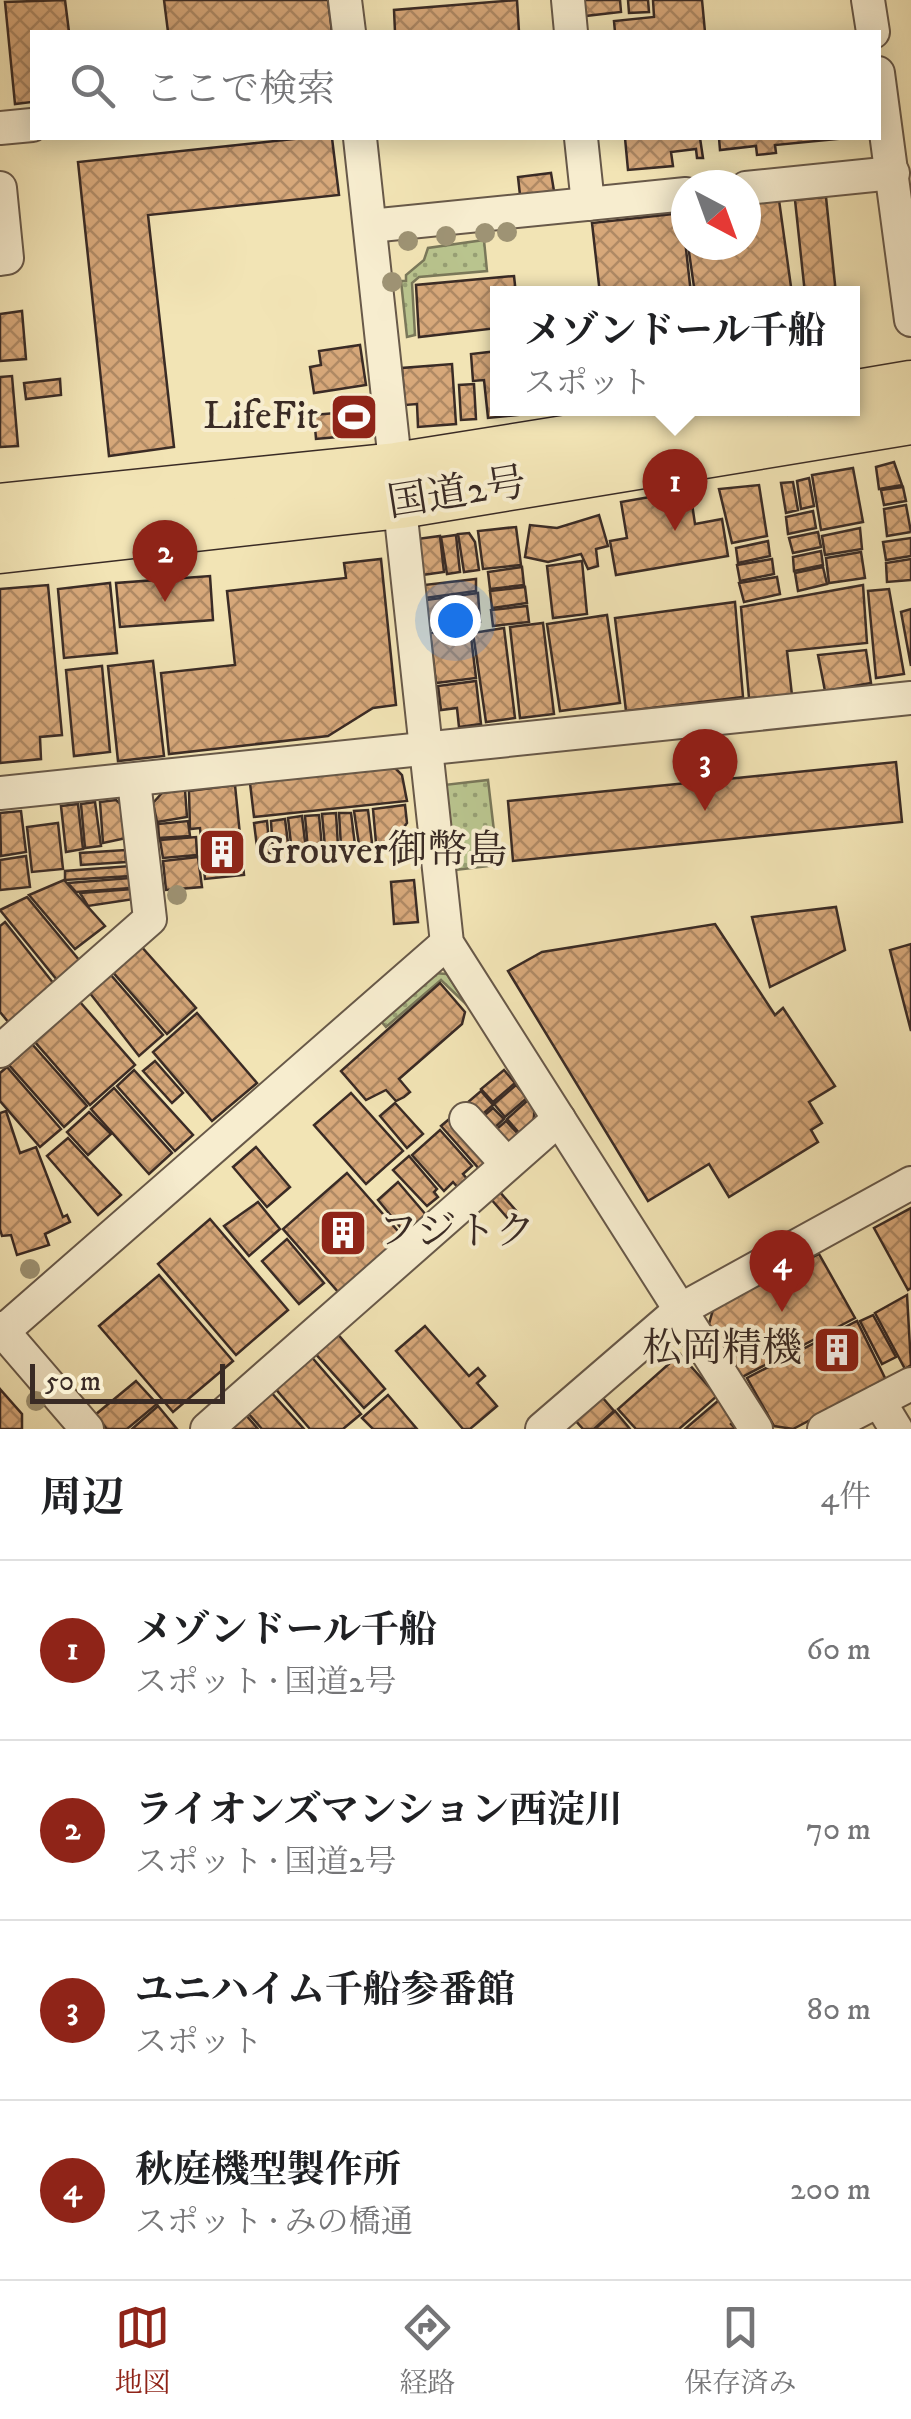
<!DOCTYPE html>
<html lang="ja">
<head>
<meta charset="utf-8">
<style>
	body { margin:0; font-family:"IM FELL DW Pica","Noto Serif JP",serif; background:#f6f6f6; color:#202124 }
	.compass { position:absolute; left:671px; top:170px; width:90px; height:90px; border-radius:50%; background:#fff; box-shadow:0 5px 25px #0003; rotate:139deg }
	.scale { position:absolute; left:30px; bottom:25px; width:195px; box-sizing:border-box; padding-left:10px; border:5px solid #3a2b25; border-top:0; font-size:28px; line-height:35px; white-space:nowrap; color:#3a2b25; -webkit-text-stroke:8px #f7edcf; paint-order:stroke }
	.you { position:absolute; left:455px; top:620px; width:35px; height:35px; margin:-25px; border:8px solid #fff; border-radius:50%; background:#1a73e8; box-shadow:0 0 0 15px #1a73e833 }
	.badge { display:grid; place-items:center; width:65px; height:65px; border-radius:50%; background:#8f2418; color:#fff; font-size:32px; font-weight:700 }
	.pin { position:absolute; translate:-50% -82px; filter:drop-shadow(0 2px 5px #0008) }
	.pin::after { content:''; position:absolute; top:52px; width:35px; height:30px; background:inherit; clip-path:polygon(0 0,100% 0,50% 100%) }
	.popup { position:absolute; left:490px; top:286px; width:370px; height:130px; box-sizing:border-box; display:grid; place-content:center; border-radius:0px; background:#fff; filter:drop-shadow(0 2px 8px #0005); font-size:32px; white-space:nowrap; color:#757577 }
	.popup b { font-size:38px; color:#202124 }
	.popup::after { content:''; position:absolute; left:50%; top:100%; margin-left:-20px; border:20px solid transparent; border-top-color:#fff }
	.list { margin:0; padding:0; list-style:none }
	h2 { display:flex; justify-content:space-between; align-items:center; height:130px; margin:0; padding:0 40px; font-size:42px }
	h2 small { font-size:32px; font-weight:400; color:#757577 }
	.list li { display:grid; grid-template-columns:65px 1fr auto; gap:30px; align-items:center; box-sizing:border-box; height:180px; padding:0 40px; border-top:2px solid #e0e0e0 }
	.list b { display:block; font-size:38px; white-space:nowrap }
	.list p { margin:0; font-size:32px; white-space:nowrap; color:#757577 }
	.list em { font-size:32px; font-style:normal; color:#757577 }
	.icon { flex:none; width:55px; height:55px; fill:none; stroke:currentColor; stroke-width:2; stroke-linecap:round; stroke-linejoin:round }
	.map { position:relative; flex:none; width:911px; height:1429px; overflow:hidden }
	.search { position:absolute; background:#fff; box-shadow:0 5px 25px #0003; left:30px; right:30px; top:30px; height:110px; display:flex; align-items:center; gap:25px; box-sizing:border-box; padding:0 35px; border-radius:0px; color:#757577; font-size:38px }
	.sheet { height:850px; background:#fff }
	nav { display:flex; justify-content:space-around; align-items:center; box-sizing:border-box; height:140px; border-top:2px solid #e0e0e0; background:#fff; font-size:28px; color:#757577 }
	nav a { display:grid; justify-items:center; gap:5px }
	nav .on { color:#8f2418 }
	.map>svg:first-child { display:block }
	.park { fill:url(#park-dots); stroke:#7a785a; stroke-width:2.5 }
	.building { fill:url(#building-cross-hatch); stroke:#3a2b25; stroke-width:2.5 }
	.lines { fill:none; stroke-linecap:round; stroke-linejoin:round }
	.minor-casing { stroke:#685949; stroke-width:36 }
	.highway-casing { stroke:#3a2b25; stroke-width:51 }
	.minor { stroke:#f7edcf; stroke-width:32 }
	.highway { stroke:#f2e4b5; stroke-width:48 }
	.tree { fill:#9e9374 }
	.labels { text-anchor:middle; dominant-baseline:central; stroke-width:8; stroke-linejoin:round; paint-order:stroke }
	.poi-label { font-size:40px; fill:#3a2b25; stroke:#f7edcf; text-anchor:end }
	.street-label { font-size:40px; fill:#3a2b25; stroke:#f7edcf }
</style>
</head>
<body>
<div class="map">
<svg width="911" height="1429" viewBox="0 0 911 1429">
	<defs>
		<pattern id="park-dots" width="8" height="8" patternUnits="userSpaceOnUse" patternTransform="scale(2.5)"><rect width="8" height="8" fill="#b9c48e"/><path d="M2 2h.1M6 6h.1" fill="none" stroke="#979f74" stroke-width="1.8" stroke-linecap="round"/></pattern>
		<pattern id="building-cross-hatch" width="8" height="8" patternUnits="userSpaceOnUse" patternTransform="scale(2.5)"><rect width="8" height="8" fill="#d7a87a"/><path d="M0 0l8 8M0 8l8-8" fill="none" stroke="#af8964"/></pattern>
	</defs>
	<rect width="100%" height="100%" fill="#f2e4b5"/>
	<filter id="stains"><feTurbulence type="fractalNoise" baseFrequency=".002" numOctaves="4"/><feColorMatrix values="0 0 0 0 .2 0 0 0 0 .09 0 0 0 0 .02 0 0 0 .5 -.17"/></filter>
	<radialGradient id="worn" r=".72"><stop offset=".6" stop-color="#630" stop-opacity="0"/><stop offset="1" stop-color="#630" stop-opacity=".3"/></radialGradient>
	<g class="park">
		<path d="M484 240 487 271 419 277 412 283 415 335 407 337 401 281H406V275L424 260 428 248Z"/>
		<path d="M488 780 498 865 454 870 444 785Z"/>
		<path d="M433 973 447 974 467 1005 441 980 386 1027 379 1019Z"/>
	</g>
	<g class="building">
		<path d="M65 0 69 32H32V102L15 104 5 2Z"/>
		<path d="M164 0H328L332 32H168Z"/>
		<path d="M517 0 519 32H395L394 10Z"/>
		<path d="M583 0H620L621 12 585 16Z"/>
		<path d="M628 0H648L649 12 629 13Z"/>
		<path d="M653 0H702L705 32H615L614 21 654 17Z"/>
		<path d="M303 138H332L339 195 148 215 174 447 109 456 78 162Z"/>
		<path d="M625 138H700L703 158H697L696 149 671 152 673 166 628 170Z"/>
		<path d="M719 138H847L775 145 776 153 757 155 756 146 720 150Z"/>
		<path d="M551 173 554 191 520 195 518 177Z"/>
		<path d="M826 197 836 294H805L795 200Z"/>
		<path d="M779 200 792 294H695L688 245H746V205Z"/>
		<path d="M682 213 691 294H600L592 223Z"/>
		<path d="M514 276 516 294H498V328L419 337 416 285Z"/>
		<path d="M22 311 26 359 0 361V314Z"/>
		<path d="M360 345 366 385 314 393 310 367 321 365 319 351Z"/>
		<path d="M498 351V408L555 411 488 418 484 380 473 381 471 354Z"/>
		<path d="M452 364 456 424 418 427 417 404 405 405 402 368Z"/>
		<path d="M12 376 18 446 0 447V377Z"/>
		<path d="M60 379 61 395 26 399 24 383Z"/>
		<path d="M474 384 476 419 461 420 459 385Z"/>
		<path d="M367 396 369 435 340 436 338 398Z"/>
		<path d="M335 413 337 437 316 439 314 415Z"/>
		<path d="M894 462 902 485 879 489 876 467Z"/>
		<path d="M853 468 863 522 821 530 812 475Z"/>
		<path d="M809 478 814 506 801 509 797 481Z"/>
		<path d="M793 482 798 510 786 513 781 483Z"/>
		<path d="M759 485 767 536 732 543 719 489Z"/>
		<path d="M903 487 906 501 884 505 881 490Z"/>
		<path d="M690 490 695 524 722 519 728 556 616 575 610 541 627 538 621 502Z"/>
		<path d="M906 505 911 532 887 536 884 509Z"/>
		<path d="M813 511 816 528 788 534 786 517Z"/>
		<path d="M599 515 608 546 596 549 598 566 588 569 581 554 548 562 525 557 530 525 557 528Z"/>
		<path d="M516 527 521 565 483 569 478 531Z"/>
		<path d="M860 528 862 549 825 555 822 536Z"/>
		<path d="M818 532 821 547 793 553 789 538Z"/>
		<path d="M469 533 475 542 479 570 464 572 458 534Z"/>
		<path d="M456 535 460 572 447 574 441 537Z"/>
		<path d="M440 536 444 572 422 575 417 539Z"/>
		<path d="M911 538V556L886 560 883 542Z"/>
		<path d="M768 541 770 556 738 563 736 548Z"/>
		<path d="M821 551 823 565 794 571 793 557Z"/>
		<path d="M861 552 865 578 829 583 826 558Z"/>
		<path d="M381 559 396 705 373 708 328 736 169 754 161 673 235 665 227 591 346 578 344 563Z"/>
		<path d="M772 559 774 574 740 581 737 565Z"/>
		<path d="M911 559V580L887 582 886 563Z"/>
		<path d="M582 561 587 614 553 618 547 566Z"/>
		<path d="M522 567 524 585 490 589 488 572Z"/>
		<path d="M823 567 827 584 798 591 795 573Z"/>
		<path d="M210 576 213 620 120 627 116 583Z"/>
		<path d="M777 577 780 594 744 602 739 583Z"/>
		<path d="M476 579V591L425 598 424 585Z"/>
		<path d="M110 583 117 653 64 658 58 589Z"/>
		<path d="M48 585 62 735 40 737 41 759 0 763V589Z"/>
		<path d="M863 585 867 643 787 651 792 695 749 698 741 607Z"/>
		<path d="M525 587 527 603 492 608 490 591Z"/>
		<path d="M889 589 904 674 876 678 868 591Z"/>
		<path d="M478 593 480 622 428 630 426 600Z"/>
		<path d="M735 602 743 697 626 711 615 618Z"/>
		<path d="M527 606 529 622 493 626 491 610Z"/>
		<path d="M911 609V666L901 612Z"/>
		<path d="M607 615 620 703 560 711 547 624Z"/>
		<path d="M543 623 554 714 520 718 510 627Z"/>
		<path d="M470 628 476 678 436 683 430 633Z"/>
		<path d="M504 628 515 718 486 722 473 633Z"/>
		<path d="M866 650 871 683 825 691 818 655Z"/>
		<path d="M153 661 164 756 118 761 108 666Z"/>
		<path d="M102 666 110 752 74 756 66 670Z"/>
		<path d="M476 681 481 724 459 727 457 708 441 710 438 686Z"/>
		<path d="M896 762 902 822 513 861 508 801Z"/>
		<path d="M395 768 402 775 407 801 254 817 250 783Z"/>
		<path d="M235 785 244 875 205 879 200 828 190 829 189 791Z"/>
		<path d="M185 790 187 817 157 822 153 803 162 793Z"/>
		<path d="M116 800 129 811 131 837 103 843 100 802Z"/>
		<path d="M95 802 101 846 85 848 81 804Z"/>
		<path d="M78 804 83 849 66 852 61 806Z"/>
		<path d="M405 805 407 823 394 841 376 843 373 809Z"/>
		<path d="M368 810 372 843 359 845 354 811Z"/>
		<path d="M21 811 26 852 1 856 0 813Z"/>
		<path d="M336 813 338 846 325 847 322 814Z"/>
		<path d="M339 813H351L355 845 341 846Z"/>
		<path d="M319 815 322 848 308 850 305 816Z"/>
		<path d="M302 816 306 850 292 852 288 818Z"/>
		<path d="M285 819 289 851 273 853 271 821Z"/>
		<path d="M188 821 190 836 159 838 158 824Z"/>
		<path d="M267 821 270 853 258 855 254 823Z"/>
		<path d="M58 823 63 869 32 872 27 827Z"/>
		<path d="M196 837 197 855 163 858 160 840Z"/>
		<path d="M125 850 126 862 81 865 80 853Z"/>
		<path d="M26 856 30 887 0 890V860Z"/>
		<path d="M198 857 202 887 166 890 163 861Z"/>
		<path d="M130 866 131 876 65 880V871Z"/>
		<path d="M130 878 131 888 76 892 68 883Z"/>
		<path d="M64 880 105 926 75 949 29 895Z"/>
		<path d="M414 880 418 922 394 924 391 882Z"/>
		<path d="M133 889 134 899 88 906 80 893Z"/>
		<path d="M27 897 80 961 57 980 0 910Z"/>
		<path d="M836 907 845 950 770 987 752 917Z"/>
		<path d="M5 922 54 984 9 1023 0 1012V926Z"/>
		<path d="M715 924 775 1015 783 1008 835 1086 809 1102 822 1123 811 1130 818 1142 752 1183 729 1197 709 1164 648 1201 508 971 542 952Z"/>
		<path d="M911 944V1031L890 950Z"/>
		<path d="M140 945 196 1008 167 1034 111 970Z"/>
		<path d="M110 974 163 1035 139 1056 89 992Z"/>
		<path d="M440 983 465 1012 462 1024 399 1079 410 1092 404 1097 396 1101 386 1090 366 1100 341 1071Z"/>
		<path d="M80 1002 135 1065 90 1105 35 1042Z"/>
		<path d="M197 1013 257 1083 212 1121 153 1052Z"/>
		<path d="M32 1044 87 1106 64 1127 9 1065Z"/>
		<path d="M155 1061 183 1093 172 1103 143 1071Z"/>
		<path d="M7 1067 61 1129 40 1147 0 1101V1073Z"/>
		<path d="M134 1070 193 1135 175 1151 117 1086Z"/>
		<path d="M504 1070 515 1083 493 1102 481 1089Z"/>
		<path d="M516 1085 527 1098 505 1117 494 1104Z"/>
		<path d="M114 1088 172 1153 149 1174 91 1109Z"/>
		<path d="M481 1091 493 1105 477 1119 460 1109Z"/>
		<path d="M351 1093 403 1151 366 1184 314 1125Z"/>
		<path d="M528 1100 535 1107 533 1125 521 1135 507 1119Z"/>
		<path d="M395 1103 423 1134 407 1148 380 1116Z"/>
		<path d="M493 1108 504 1119 490 1132 479 1120Z"/>
		<path d="M6 1111 20 1153 36 1147 63 1217 67 1215 70 1222 45 1234 49 1245 17 1255 11 1235 2 1236 0 1229V1113Z"/>
		<path d="M89 1112 111 1134 88 1155 67 1132Z"/>
		<path d="M454 1115 494 1161 481 1171 441 1126Z"/>
		<path d="M506 1121 520 1136 504 1149 491 1134Z"/>
		<path d="M440 1130 472 1166 463 1174 468 1180 459 1189 453 1182 444 1191 412 1155Z"/>
		<path d="M68 1138 121 1195 98 1215 47 1156Z"/>
		<path d="M256 1147 290 1187 267 1207 233 1167Z"/>
		<path d="M409 1156 437 1189 434 1192 438 1197 427 1206 393 1170Z"/>
		<path d="M347 1173 403 1237 339 1293 283 1229Z"/>
		<path d="M398 1182 427 1216 406 1234 378 1200Z"/>
		<path d="M499 1191 518 1213 510 1221 490 1198Z"/>
		<path d="M258 1202 280 1229 249 1256 224 1226Z"/>
		<path d="M911 1208V1288L908 1290 874 1228Z"/>
		<path d="M210 1219 288 1310 236 1355 158 1264Z"/>
		<path d="M287 1239 324 1283 299 1304 262 1261Z"/>
		<path d="M819 1254 855 1318 742 1377 709 1324 714 1306Z"/>
		<path d="M159 1275 233 1361 173 1412 99 1326Z"/>
		<path d="M907 1295 911 1365 905 1369 875 1313Z"/>
		<path d="M873 1315 896 1357 882 1364 860 1321Z"/>
		<path d="M857 1321 886 1380 793 1429 774 1426 747 1378Z"/>
		<path d="M425 1326 469 1376 478 1368 485 1376 477 1383 497 1406 470 1429H463L396 1351Z"/>
		<path d="M335 1331 385 1389 364 1408 313 1351Z"/>
		<path d="M309 1354 361 1414 343 1429H310L274 1387Z"/>
		<path d="M680 1354 717 1396 679 1429H636L618 1409Z"/>
		<path d="M136 1381 157 1404 127 1429H107L95 1415Z"/>
		<path d="M0 1389 22 1414V1429H0Z"/>
		<path d="M270 1391 304 1429H262L247 1412Z"/>
		<path d="M388 1395 417 1429H373L362 1418Z"/>
		<path d="M602 1397 614 1411 594 1429H583L575 1420Z"/>
		<path d="M719 1400 736 1420 731 1424 736 1429H685Z"/>
		<path d="M158 1406 177 1429H132Z"/>
		<path d="M615 1411 630 1429H595Z"/>
		<path d="M245 1414 258 1429H228Z"/>
	</g>
	<g class="lines">
		<g class="minor-casing">
			<g id="minor">
				<path d="M345 0 349 32"/>
				<path d="M568 0 571 32"/>
				<path d="M868 0 873 32"/>
				<path d="M878 73 911 320"/>
				<path d="M0 128 32 125"/>
				<path d="M360 138 447 943 756 1429"/>
				<path d="M581 138 588 204"/>
				<path d="M0 188 7 258 0 259"/>
				<path d="M746 188 893 173"/>
				<path d="M370 226 686 194"/>
				<path d="M0 793 911 698"/>
				<path d="M0 1051 150 919 134 781"/>
				<path d="M466 1119 507 1164"/>
				<path d="M0 1328 87 1429"/>
				<path d="M0 1334 447 943"/>
				<path d="M879 1401 896 1429"/>
				<path d="M207 1429 559 1119"/>
				<path d="M542 1429 680 1310 911 1183"/>
				<path d="M824 1429 911 1384"/>
			</g>
		</g>
		<g class="highway-casing">
			<g id="highway">
				<path d="M852 395 911 385"/>
				<path d="M0 508 396 467 765 408"/>
				<path d="M0 549 400 504 911 420"/>
			</g>
		</g>
		<use href="#minor" class="minor"/>
		<use href="#highway" class="highway"/>
	</g>
	<g class="tree">
		<circle cx="507" cy="232" r="10"/>
		<circle cx="485" cy="233" r="10"/>
		<circle cx="446" cy="236" r="10"/>
		<circle cx="408" cy="241" r="10"/>
		<circle cx="392" cy="282" r="10"/>
		<circle cx="177" cy="895" r="10"/>
		<circle cx="30" cy="1269" r="10"/>
		<circle cx="36" cy="1401" r="10"/>
	</g>
	<defs>
		<g id="stadium-square" transform="scale(2.5)"><rect x="-9" y="-9" width="18" height="18" rx="4" fill="#8f2418" stroke="#f7edcf"/><path d="M0-5a6.5 5 0 1 0 0 10a6.5 5 0 1 0 0-10ZM-3.5-1.8h7v3.6h-7Z" fill="#fff"/></g>
		<g id="building-square" transform="scale(2.5)"><rect x="-9" y="-9" width="18" height="18" rx="4" fill="#8f2418" stroke="#f7edcf"/><path d="M-4-6H4V6H1V3H-1V6H-4ZM-2.5-4.3h1.7v1.8h-1.7ZM.8-4.3h1.7v1.8H.8ZM-2.5-1h1.7V.8h-1.7ZM.8-1h1.7V.8H.8Z" fill="#fff"/></g>
	</defs>
	<g fill-rule="evenodd">
		<use href="#stadium-square" x="354" y="417"/>
		<use href="#building-square" x="222" y="852"/>
		<use href="#building-square" x="343" y="1233"/>
		<use href="#building-square" x="837" y="1350"/>
	</g>
	<g class="labels">
		<g class="poi-label">
			<text x="319" y="417">LifeFit</text>
			<text x="257" y="852" text-anchor="start">Grouver御幣島</text>
			<text x="378" y="1233" text-anchor="start">フジトク</text>
			<text x="802" y="1350">松岡精機</text>
		</g>
		<g class="street-label">
			<text transform="translate(457 494) rotate(-9)">国道2号</text>
		</g>
	</g>
	<rect width="100%" height="100%" filter="url(#stains)"/>
	<rect width="100%" height="100%" fill="url(#worn)"/>
</svg>
<svg class="compass" viewBox="-18 -18 36 36"><path d="M0-13l5 13h-10z" fill="#e53935"/><path d="M0 13l5-13h-10z" fill="#757577"/></svg>
<div class="scale">50 m</div>
<div class="you"></div>
<div class="pin badge" style="left:675px;top:531px">1</div>
<div class="popup"><b>メゾンドール千船</b>スポット</div>
<div class="pin badge" style="left:165px;top:602px">2</div>
<div class="pin badge" style="left:705px;top:811px">3</div>
<div class="pin badge" style="left:782px;top:1312px">4</div>
<div class="search"><svg class="icon" aria-label="search" viewBox="0 0 24 24"><circle cx="10" cy="10" r="6"/><path d="M15 15l6 6"/></svg>ここで検索</div>
</div>
<section class="sheet">
<h2>周辺<small>4件</small></h2>
<ul class="list">
<li><span class="badge">1</span><div><b>メゾンドール千船</b><p>スポット · 国道2号</p></div><em>60 m</em></li>
<li><span class="badge">2</span><div><b>ライオンズマンション西淀川</b><p>スポット · 国道2号</p></div><em>70 m</em></li>
<li><span class="badge">3</span><div><b>ユニハイム千船参番館</b><p>スポット</p></div><em>80 m</em></li>
<li><span class="badge">4</span><div><b>秋庭機型製作所</b><p>スポット · みの橋通</p></div><em>200 m</em></li>
</ul>
</section>
<nav>
<a class="on"><svg class="icon" aria-label="map" viewBox="0 0 24 24"><path d="M3 6l6-2 6 2 6-2v14l-6 2-6-2-6 2zM9 4v14M15 6v14"/></svg>地図</a>
<a><svg class="icon" aria-label="directions" viewBox="0 0 24 24"><path d="M12 3l9 9-9 9-9-9zM9 14v-3h6M13 9l2 2-2 2"/></svg>経路</a>
<a><svg class="icon" aria-label="saved" viewBox="0 0 24 24"><path d="M7 4h10v16l-5-4-5 4z"/></svg>保存済み</a>
</nav>
</body>
</html>
